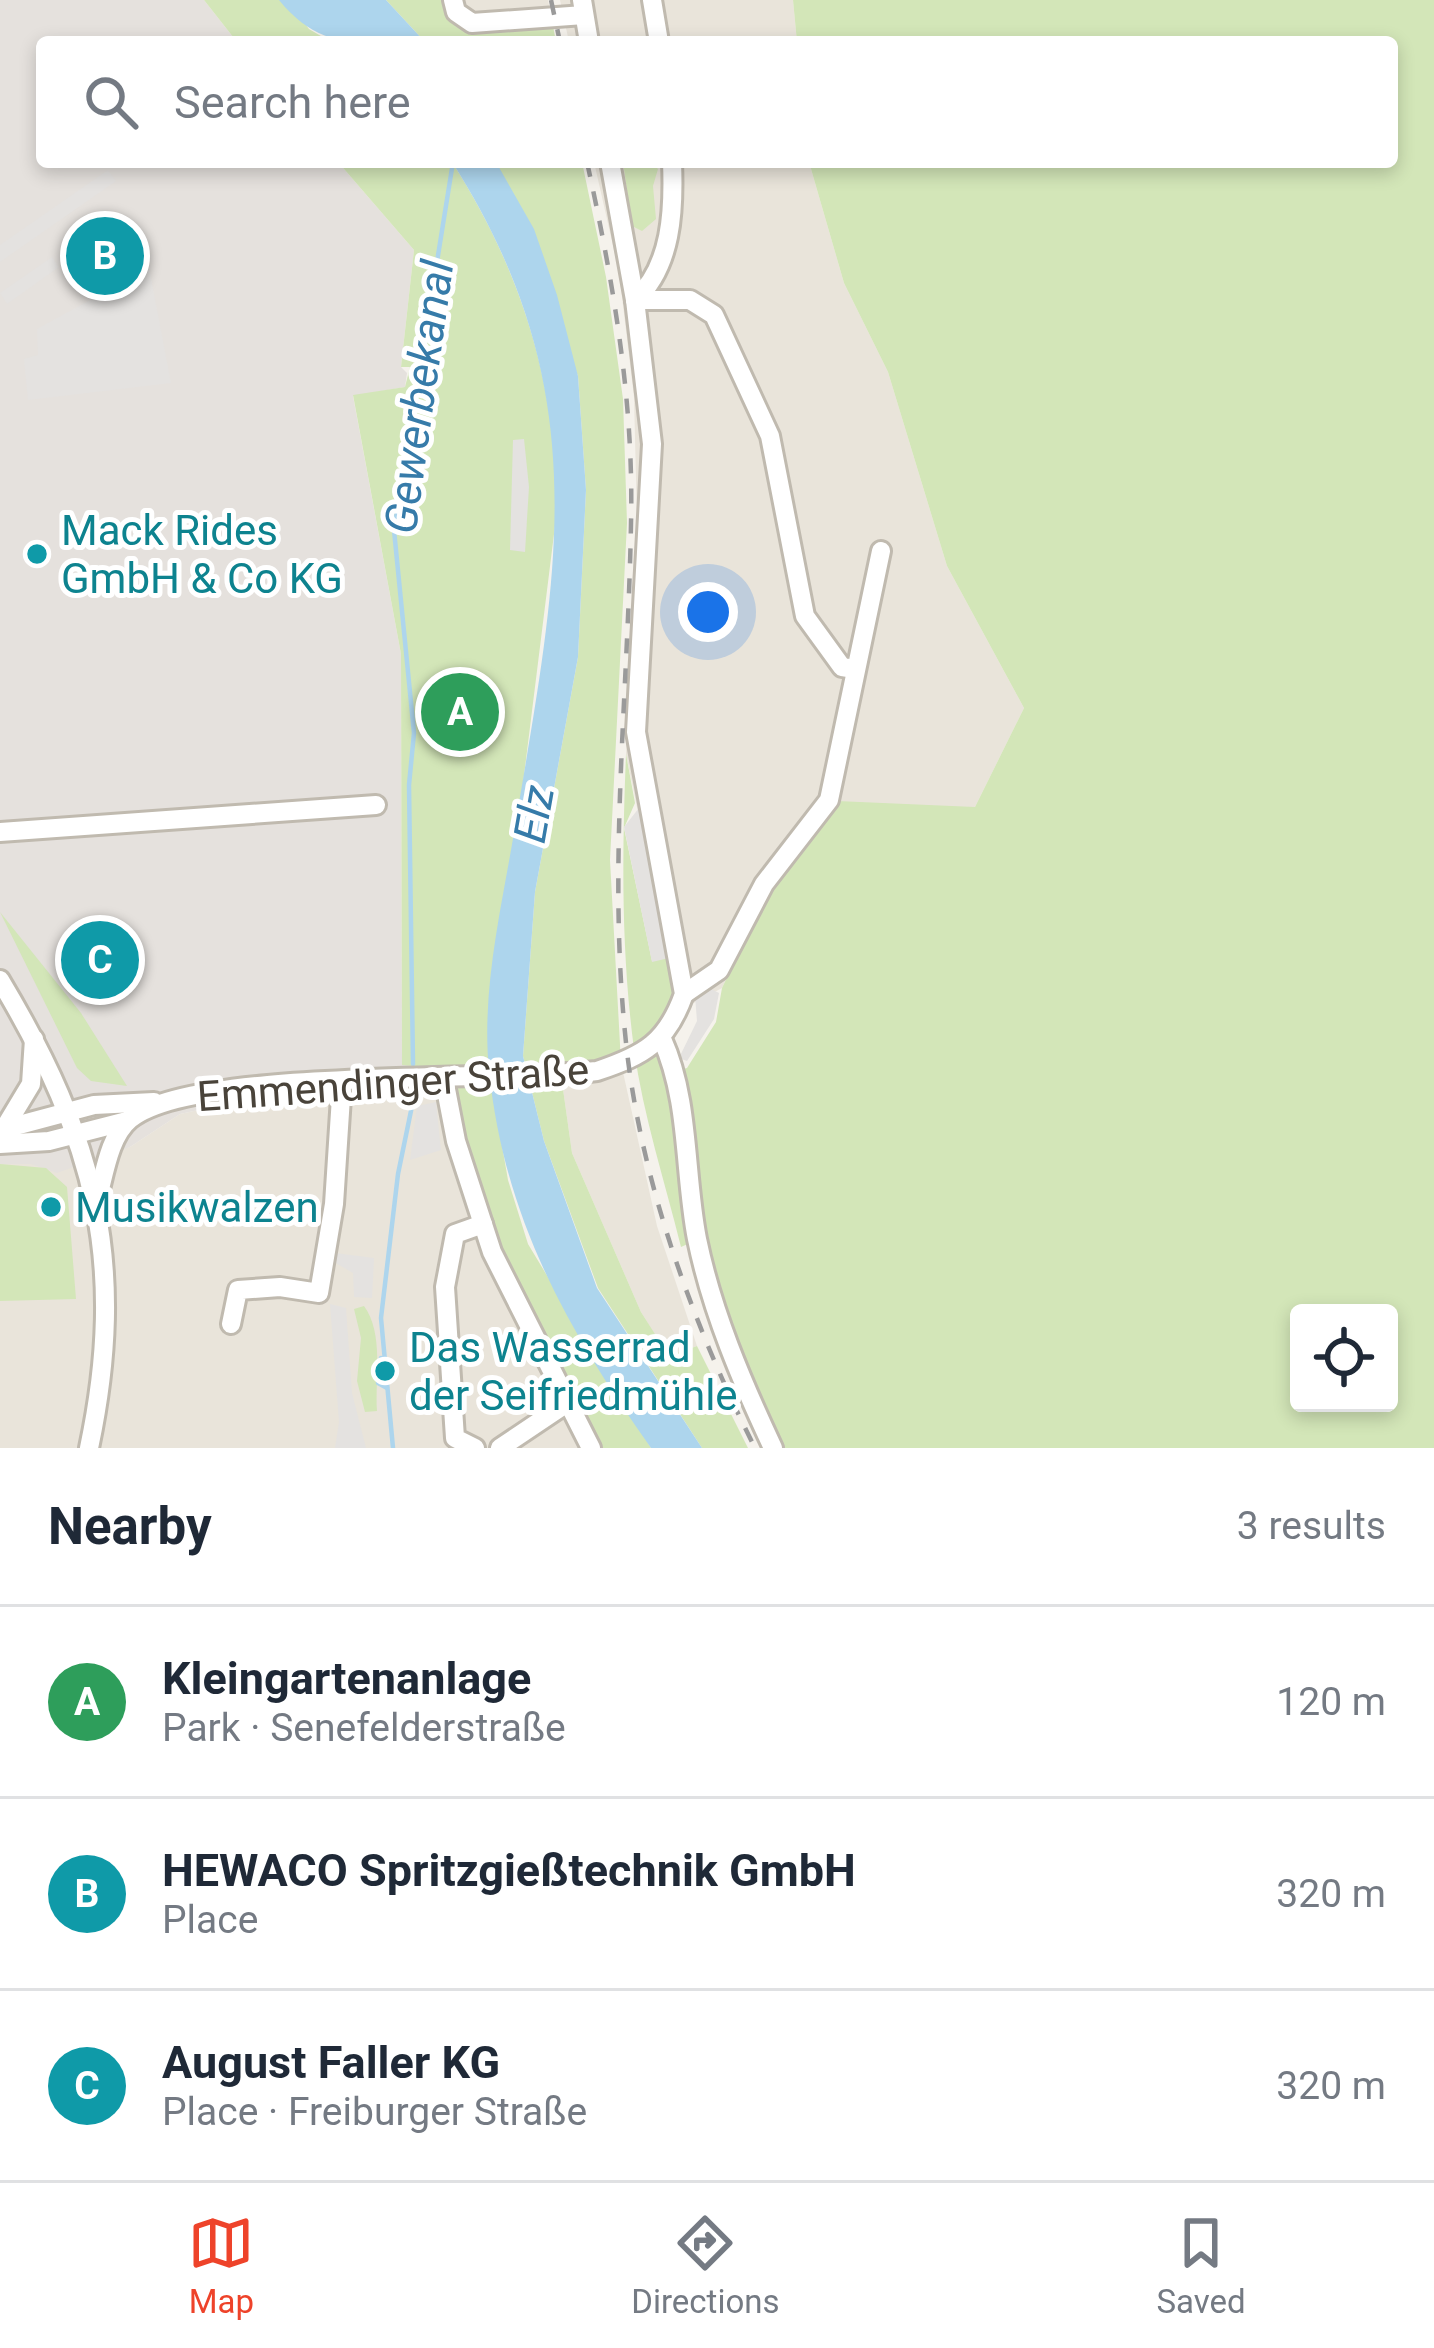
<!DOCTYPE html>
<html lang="en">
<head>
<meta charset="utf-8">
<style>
	body { margin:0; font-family:Roboto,sans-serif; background:#f6f6f7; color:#1f2937 }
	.controls { position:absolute; right:36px; bottom:36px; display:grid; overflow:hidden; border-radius:12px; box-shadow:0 6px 18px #0003 }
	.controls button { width:108px; height:108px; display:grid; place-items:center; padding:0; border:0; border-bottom:3px solid #e0e1e3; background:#fff; color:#1f2937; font:60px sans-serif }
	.you { position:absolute; left:708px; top:612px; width:42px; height:42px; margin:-30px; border:9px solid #fff; border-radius:50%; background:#1a73e8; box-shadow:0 0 0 18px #1a73e833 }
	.badge { display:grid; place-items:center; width:78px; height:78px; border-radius:50%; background:#ee432a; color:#fff; font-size:39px; font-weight:700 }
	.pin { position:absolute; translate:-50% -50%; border:6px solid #fff; box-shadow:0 3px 12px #0006 }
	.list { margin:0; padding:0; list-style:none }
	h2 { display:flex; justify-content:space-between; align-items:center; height:156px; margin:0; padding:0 48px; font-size:51px }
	h2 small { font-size:39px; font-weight:400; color:#747a83 }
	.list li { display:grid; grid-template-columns:78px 1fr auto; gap:36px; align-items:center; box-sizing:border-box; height:192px; padding:0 48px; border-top:3px solid #e0e1e3 }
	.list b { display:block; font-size:45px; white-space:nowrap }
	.list p { margin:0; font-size:39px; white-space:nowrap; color:#747a83 }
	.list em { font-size:39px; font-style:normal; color:#747a83 }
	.icon { flex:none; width:66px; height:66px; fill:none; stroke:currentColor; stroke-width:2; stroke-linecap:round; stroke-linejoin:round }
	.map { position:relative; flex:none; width:1434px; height:1448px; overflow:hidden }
	.search { position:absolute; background:#fff; box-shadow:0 6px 18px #0003; left:36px; right:36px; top:36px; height:132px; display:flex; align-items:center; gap:30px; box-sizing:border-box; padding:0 42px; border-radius:12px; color:#747a83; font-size:45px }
	.sheet { height:732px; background:#fff }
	nav { display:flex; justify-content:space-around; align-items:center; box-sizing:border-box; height:168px; border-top:3px solid #e0e1e3; background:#fff; font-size:33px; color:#747a83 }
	nav a { display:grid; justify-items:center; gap:6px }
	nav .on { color:#ee432a }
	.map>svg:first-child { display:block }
	.residential { fill:#e9e4da }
	.industrial { fill:#e5e1dd }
	.green { fill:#d3e6b8; fill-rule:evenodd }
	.parking { fill:#e4e2e0 }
	.water { fill:#add5ed }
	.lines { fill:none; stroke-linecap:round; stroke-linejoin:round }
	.stream { stroke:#add5ed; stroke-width:4.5 }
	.minor-casing { stroke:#c0baaf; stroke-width:24 }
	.minor { stroke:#fff; stroke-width:18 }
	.rail { stroke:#9a9a9a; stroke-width:4.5; stroke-dasharray:15 15; stroke-linecap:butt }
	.culture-dot { fill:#0f9aa8; stroke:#fff; stroke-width:4.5 }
	.labels { text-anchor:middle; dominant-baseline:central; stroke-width:10; stroke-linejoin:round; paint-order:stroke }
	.culture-label { font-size:42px; fill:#0d838f; stroke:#fff; text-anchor:start }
	.street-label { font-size:42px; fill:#49433a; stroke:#fff }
	.water-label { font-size:45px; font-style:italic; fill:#367ba9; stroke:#fff }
</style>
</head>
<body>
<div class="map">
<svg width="1434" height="1448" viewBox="0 0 1434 1448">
	<rect width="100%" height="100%" fill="#f5f2ec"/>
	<g class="residential">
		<path d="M446 0H548L553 26 468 32 449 21Z"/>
		<path d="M560 0H793L797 42H569Z"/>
		<path d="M594 162H809L844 283 888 372 947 566 1024 708 975 807 775 877 722 988 692 1004 674 986 626 754 637 519 634 397 619 272Z"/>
		<path d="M621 1063 657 1226 697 1346 669 1357 641 1312 572 1153 563 1089 575 1074Z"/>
		<path d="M444 1079 591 1448H0V1164H31L130 1147 180 1114 217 1106 420 1094Z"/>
	</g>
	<path class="industrial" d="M0 0H204L237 42H42V162H338L414 250 401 367 407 373 405 387 353 396 401 654 402 1064 451 1069 420 1094 217 1106 180 1114 130 1147 57 1173 31 1164H0Z"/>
	<g class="green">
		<path d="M204 0H287L309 29 331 42H237Z"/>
		<path d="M386 0H446L449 20 468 32 553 26 556 42H425Z"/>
		<path d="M793 0H1434V1448H773L717 1311 676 1071 687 1068 716 1022 722 988 775 877 837 801 975 807 1024 708 947 566 888 372 844 283 809 162H1392V42H797ZM1299 1313H1389V1403H1299Z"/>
		<path d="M338 162H452C523 273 561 394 555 526L488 1065 508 1180 528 1244 651 1448H591L473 1195 450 1070 402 1065 401 654 353 395 405 387 410 367H401L414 250Z"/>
		<path d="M496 162H582L606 277 623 399 627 523 610 860 621 1063 575 1074 563 1089 572 1153 641 1312 669 1356 697 1346 748 1448H702L598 1288 544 1141 523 1056 535 892 578 657 586 490 578 376Z"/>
		<path d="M623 162H651L658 169 653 186 656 219 642 231 632 226Z"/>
		<path d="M626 754 635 803 624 828 652 961 669 957 674 990 664 1018 690 1243 681 1247C665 1182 643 1115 634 1049 621 951 622 853 626 754Z"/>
		<path d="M0 912 81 1013 127 1086 91 1081 77 1068Z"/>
		<path d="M0 1164 46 1168 67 1187 76 1299 0 1301Z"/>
		<path d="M364 1306C384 1333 375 1378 377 1411L365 1412 357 1381 361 1338 354 1309Z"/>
	</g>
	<g class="parking">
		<path d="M108 170 116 181 0 262V245Z"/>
		<path d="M52 257 59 267 7 304 0 293Z"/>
		<path d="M149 268 171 383 28 400 24 359 38 355 37 329Z"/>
		<path d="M524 439 529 487 525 552 510 550 513 440Z"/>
		<path d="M639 808 669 958 652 962 624 827Z"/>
		<path d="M711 989 719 993 714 1019 687 1061 679 1058 697 1021 695 996Z"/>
		<path d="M436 1102 441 1150 410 1160 417 1106Z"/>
		<path d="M335 1253 374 1258 372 1298 354 1297 353 1273 334 1262Z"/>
		<path d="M330 1304 346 1308 352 1393 366 1448H335L339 1422Z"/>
	</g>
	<g class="water">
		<path d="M279 0H386L425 42C362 42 322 53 279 0Z"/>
		<path d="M452 162H496L534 229 557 295 578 376 586 490 578 657 535 892 523 1056 544 1141 597 1288 702 1448H651C567 1329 504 1218 489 1070 481 989 502 906 515 827 557 574 599 393 452 162Z"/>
	</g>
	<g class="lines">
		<g class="stream">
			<path d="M413 1064 409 785 414 733 394 530 453 162"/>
			<path d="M381 1358 378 1383 387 1388"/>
			<path d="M393 1448 381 1318 398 1174 412 1106"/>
		</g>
		<g class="minor-casing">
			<g id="minor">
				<path d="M453 0 456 12 472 23 584 15"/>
				<path d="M582 0 589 42"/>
				<path d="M652 0 659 42"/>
				<path d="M635 300H690L714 315 770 436 805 616 842 667 855 669"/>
				<path d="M635 300C672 266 674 210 672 162"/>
				<path d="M0 832 376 805"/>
				<path d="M0 980C95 1139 128 1263 89 1448"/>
				<path d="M684 994 719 970 764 884 829 800 881 551"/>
				<path d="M662 1039C690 1101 684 1173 697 1239 712 1312 742 1382 773 1448"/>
				<path d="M444 1079 456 1141 492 1252 591 1448"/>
				<path d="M5 1127 31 1084 34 1039"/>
				<path d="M0 1130 94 1105 154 1102"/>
				<path d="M0 1144 49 1141 127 1121"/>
				<path d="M96 1204C104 1178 108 1137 130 1119 194 1067 501 1082 597 1071 645 1055 667 1042 684 994L636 732 652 444 635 300 610 162"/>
				<path d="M231 1324 238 1290 280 1287 319 1293 334 1204 342 1082"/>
				<path d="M475 1448 455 1438 445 1287 455 1234 483 1224"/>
				<path d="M500 1448 570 1401"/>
			</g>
		</g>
		<use href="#minor" class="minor"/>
		<g class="rail">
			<path d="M551 0 560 42"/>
			<path d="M587 162C613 281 634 400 631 523 628 702 606 880 628 1060 645 1193 695 1329 755 1448"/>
		</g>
	</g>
	<g class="culture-dot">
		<circle cx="37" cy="554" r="12"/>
		<circle cx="51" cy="1207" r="12"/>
		<circle cx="385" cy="1371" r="12"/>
	</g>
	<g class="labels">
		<g class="culture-label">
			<text x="61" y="530">Mack Rides<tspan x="61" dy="48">GmbH &amp; Co KG</tspan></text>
			<text x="75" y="1207">Musikwalzen</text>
			<text x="409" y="1347">Das Wasserrad<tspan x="409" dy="48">der Seifriedmühle</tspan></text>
		</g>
		<g class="street-label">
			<text transform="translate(393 1083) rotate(-4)">Emmendinger Straße</text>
		</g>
		<g class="water-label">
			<text transform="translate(419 397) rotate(-82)">Gewerbekanal</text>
			<text transform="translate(534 814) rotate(-80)">Elz</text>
		</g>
	</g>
</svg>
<div class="controls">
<button><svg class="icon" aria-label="locate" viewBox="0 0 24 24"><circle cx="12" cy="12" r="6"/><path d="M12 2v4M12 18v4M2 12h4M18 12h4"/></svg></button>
</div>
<div class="you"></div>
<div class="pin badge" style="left:460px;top:712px;background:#2e9e5b">A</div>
<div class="pin badge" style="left:105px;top:256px;background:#0f9aa8">B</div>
<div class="pin badge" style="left:100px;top:960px;background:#0f9aa8">C</div>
<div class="search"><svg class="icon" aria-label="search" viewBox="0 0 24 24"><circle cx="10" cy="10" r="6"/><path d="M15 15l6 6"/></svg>Search here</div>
</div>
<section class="sheet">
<h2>Nearby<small>3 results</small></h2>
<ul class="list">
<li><span class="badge" style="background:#2e9e5b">A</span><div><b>Kleingartenanlage</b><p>Park · Senefelderstraße</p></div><em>120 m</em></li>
<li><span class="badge" style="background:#0f9aa8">B</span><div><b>HEWACO Spritzgießtechnik GmbH</b><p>Place</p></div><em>320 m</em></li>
<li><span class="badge" style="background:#0f9aa8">C</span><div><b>August Faller KG</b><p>Place · Freiburger Straße</p></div><em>320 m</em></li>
</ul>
</section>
<nav>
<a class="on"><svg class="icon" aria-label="map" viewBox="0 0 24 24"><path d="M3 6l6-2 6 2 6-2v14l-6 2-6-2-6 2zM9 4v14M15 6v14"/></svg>Map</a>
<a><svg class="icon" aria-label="directions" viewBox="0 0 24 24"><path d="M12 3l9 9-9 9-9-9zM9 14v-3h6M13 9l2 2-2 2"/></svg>Directions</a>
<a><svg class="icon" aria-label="saved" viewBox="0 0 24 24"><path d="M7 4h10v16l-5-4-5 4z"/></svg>Saved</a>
</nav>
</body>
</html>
